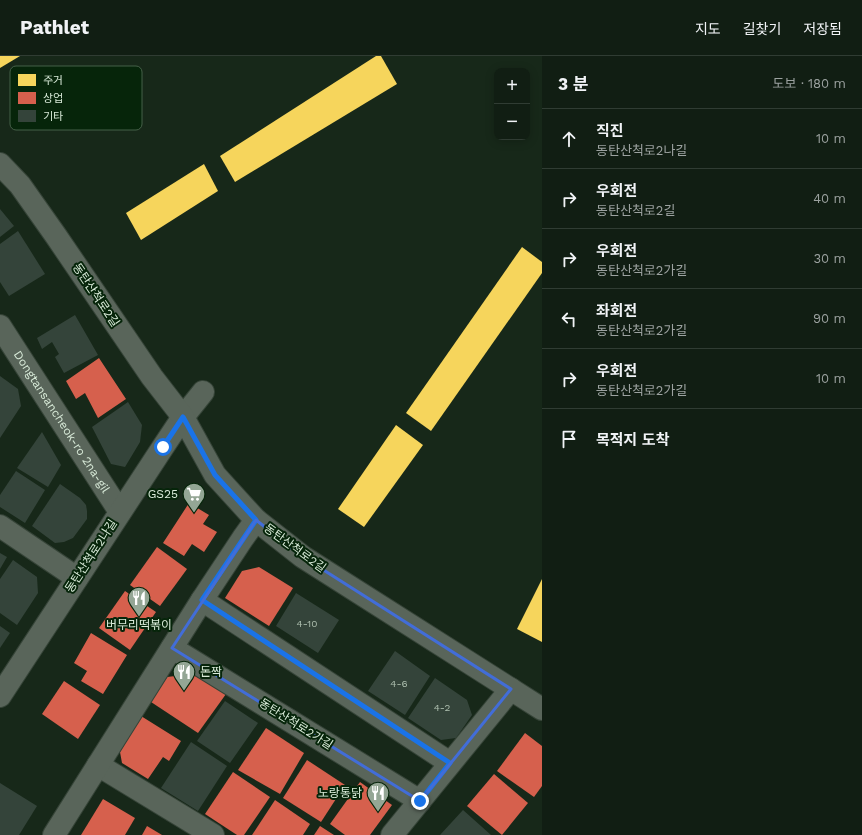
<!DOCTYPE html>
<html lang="ko">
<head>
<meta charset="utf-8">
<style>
	body { margin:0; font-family:"Work Sans","Noto Sans KR",sans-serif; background:#1e2b21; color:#f1f3f6 }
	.controls { position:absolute; right:12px; top:12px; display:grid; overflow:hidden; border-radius:8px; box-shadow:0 2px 10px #0003 }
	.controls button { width:36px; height:36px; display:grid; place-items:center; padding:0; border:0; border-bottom:1px solid #303c33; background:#111e13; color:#f1f3f6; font:20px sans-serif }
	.stop { position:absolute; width:12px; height:12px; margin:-9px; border:3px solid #1a73e8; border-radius:50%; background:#fff }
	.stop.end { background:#1a73e8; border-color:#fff; box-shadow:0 1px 4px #0008 }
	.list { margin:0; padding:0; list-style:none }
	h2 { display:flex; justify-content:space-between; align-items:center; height:52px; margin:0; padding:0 16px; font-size:17px }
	h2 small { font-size:13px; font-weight:400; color:#9ca2a0 }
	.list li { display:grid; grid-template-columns:26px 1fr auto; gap:12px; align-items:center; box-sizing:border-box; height:60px; padding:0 16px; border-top:1px solid #303c33 }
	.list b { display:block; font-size:15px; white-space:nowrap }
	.list p { margin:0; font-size:13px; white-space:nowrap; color:#9ca2a0 }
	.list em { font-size:13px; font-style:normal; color:#9ca2a0 }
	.icon { flex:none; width:22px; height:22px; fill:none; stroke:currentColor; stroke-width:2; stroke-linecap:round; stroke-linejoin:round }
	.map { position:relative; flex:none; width:542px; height:779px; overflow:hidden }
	header { display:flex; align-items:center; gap:24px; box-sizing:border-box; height:56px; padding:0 20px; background:#111e13; border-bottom:1px solid #303c33 }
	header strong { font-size:19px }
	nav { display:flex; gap:22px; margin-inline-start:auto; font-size:14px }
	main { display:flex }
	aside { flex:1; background:#111e13 }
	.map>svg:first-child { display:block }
	.homes { fill:#f6d55c }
	.shops { fill:#d6604d }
	.building { fill:#34443a }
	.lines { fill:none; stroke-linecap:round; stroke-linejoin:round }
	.minor-casing { stroke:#364438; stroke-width:24 }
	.tertiary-casing { stroke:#364438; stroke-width:24 }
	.minor { stroke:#59655a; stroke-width:22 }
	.tertiary { stroke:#59655a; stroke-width:22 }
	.route { stroke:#1a73e8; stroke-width:5 }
	.marked { fill:none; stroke:#426dd8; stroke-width:3; stroke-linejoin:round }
	.labels { text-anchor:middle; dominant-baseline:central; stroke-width:4; stroke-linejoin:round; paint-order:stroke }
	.number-label { font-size:10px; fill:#afc0b0 }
	.street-label { font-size:12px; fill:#d8ead8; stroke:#06250a }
	.poi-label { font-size:12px; fill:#d8ead8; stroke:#06250a; text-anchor:end }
	.key { fill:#06250a; stroke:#456048; stroke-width:1 }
	.key-label { font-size:11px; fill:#d8ead8 }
</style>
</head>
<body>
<header>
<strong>Pathlet</strong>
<nav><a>지도</a><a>길찾기</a><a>저장됨</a></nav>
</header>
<main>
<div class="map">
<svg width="542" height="779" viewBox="0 0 542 779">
	<rect width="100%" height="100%" fill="#172819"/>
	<g class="homes">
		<path d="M0 0H20L0 12Z"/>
		<path d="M376 0H381L397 28 235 126 220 100Z"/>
		<path d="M204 108 218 135 141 184 126 157Z"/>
		<path d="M522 191 542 206V217L431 375 406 357Z"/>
		<path d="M396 369 423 389 364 471 338 453Z"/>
		<path d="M542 523V586L517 573Z"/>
	</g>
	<g class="shops">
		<path d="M99 302 126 343 98 362 85 337 76 343 66 325Z"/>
		<path d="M189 447 209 459 203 468 217 476 204 496 192 488 184 500 163 487Z"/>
		<path d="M157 491 187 513 160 550 130 529Z"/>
		<path d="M259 511 293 532 269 570 225 542 242 515Z"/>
		<path d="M125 535 156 556 130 594 99 572Z"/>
		<path d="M91 577 127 599 103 638 81 625 87 615 74 607Z"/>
		<path d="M192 618 226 638 198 677 151 646 167 621Z"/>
		<path d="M64 625 100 649 78 683 42 658Z"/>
		<path d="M141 660 181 685 169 705 163 701 148 723 122 707 120 696Z"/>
		<path d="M266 672 304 697 280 738 238 714Z"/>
		<path d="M525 677 542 690V730L534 741 497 715Z"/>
		<path d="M307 704 345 729 321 766 283 742Z"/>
		<path d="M233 716 270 741 244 779H237L205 758Z"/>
		<path d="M494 718 528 747 502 779 467 750Z"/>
		<path d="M360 726 392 749 370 779H345L330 768Z"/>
		<path d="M103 743 135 762 125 779H81Z"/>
		<path d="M275 744 310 768 303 779H252Z"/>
		<path d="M147 770 162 779H142Z"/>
		<path d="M320 770 334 779H314Z"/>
	</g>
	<g class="building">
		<path d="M0 153 14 170 0 181Z"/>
		<path d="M18 175 45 218 9 240 0 226V188Z"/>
		<path d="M75 259 98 299 64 317 55 301 59 298 52 286 42 293 37 282Z"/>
		<path d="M0 320 18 333 21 350 0 382Z"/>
		<path d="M128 346 142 369 140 386 125 411 111 408 92 371Z"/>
		<path d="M42 376 61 409 48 431 17 412Z"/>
		<path d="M16 415 45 434 25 467 0 451V439Z"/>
		<path d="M60 428 80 442 86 449 87 455V463L73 482 64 486 55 487 32 470Z"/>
		<path d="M0 497 7 501 0 513Z"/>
		<path d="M13 504 37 521 38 537 17 569 0 557V523Z"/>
		<path d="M296 537 339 564 318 597 276 570Z"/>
		<path d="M0 570 10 577 0 592Z"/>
		<path d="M395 595 430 620 405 659 368 635Z"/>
		<path d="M435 622 467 644 472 659 456 682 441 684 408 662Z"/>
		<path d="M225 645 258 667 230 707 197 685Z"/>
		<path d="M191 686 227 710 198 755 161 732Z"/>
		<path d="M0 727 37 750 19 779H0Z"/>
		<path d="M463 754 491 779H440Z"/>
	</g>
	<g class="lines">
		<g class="minor-casing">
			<g id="minor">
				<path id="s1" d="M0 270 120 456"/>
				<path d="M0 470 77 522"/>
				<path d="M202 544 450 707"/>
				<path d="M172 592 420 745"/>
				<path d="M0 640 163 391 183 361 203 336"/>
				<path d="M98 709 213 779"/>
				<path d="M54 779 202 544 243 482 256 464"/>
				<path d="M392 779 511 633"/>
			</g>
		</g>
		<g class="tertiary-casing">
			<path id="tertiary" d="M0 108 20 129 56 180 152 321 183 361 215 419 256 464 303 501 542 653"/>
		</g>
		<use href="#minor" class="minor"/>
		<use href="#tertiary" class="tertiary"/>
	</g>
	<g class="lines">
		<path class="route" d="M163 391 183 361 215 419 256 464 202 544 450 707 420 745"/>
	</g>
	<path class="marked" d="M256 464 303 501 511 633 420 745 172 592Z"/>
	<defs>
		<g id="supermarket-pin" transform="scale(1.15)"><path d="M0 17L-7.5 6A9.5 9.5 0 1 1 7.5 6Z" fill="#94a695" stroke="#06250a"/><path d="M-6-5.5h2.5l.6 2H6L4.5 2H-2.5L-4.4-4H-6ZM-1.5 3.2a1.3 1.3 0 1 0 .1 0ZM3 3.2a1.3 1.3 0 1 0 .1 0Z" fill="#fff"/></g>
		<g id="restaurant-pin" transform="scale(1.15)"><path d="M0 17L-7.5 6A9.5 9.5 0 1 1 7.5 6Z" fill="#94a695" stroke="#06250a"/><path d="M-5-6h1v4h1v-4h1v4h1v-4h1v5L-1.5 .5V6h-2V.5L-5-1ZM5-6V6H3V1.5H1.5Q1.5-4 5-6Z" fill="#fff"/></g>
	</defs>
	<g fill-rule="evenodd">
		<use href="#supermarket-pin" x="194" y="438"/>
		<use href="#restaurant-pin" x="139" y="542"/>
		<use href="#restaurant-pin" x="184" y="616"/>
		<use href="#restaurant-pin" x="378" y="737"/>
	</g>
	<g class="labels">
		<g class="number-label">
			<text x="307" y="567">4-10</text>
			<text x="399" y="627">4-6</text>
			<text x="442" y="651">4-2</text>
		</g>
		<g class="street-label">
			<text transform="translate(96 239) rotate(56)">동탄산척로2길</text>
			<text stroke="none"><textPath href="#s1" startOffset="114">Dongtansancheok-ro 2na-gil</textPath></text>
			<text transform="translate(295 492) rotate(36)">동탄산척로2길</text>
			<text transform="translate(91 500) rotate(-57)">동탄산척로2나길</text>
			<text transform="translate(296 668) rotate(32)">동탄산척로2가길</text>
		</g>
		<g class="poi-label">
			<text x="178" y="438">GS25</text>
			<text x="139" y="569" text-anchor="middle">버무리떡볶이</text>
			<text x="200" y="616" text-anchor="start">돈짝</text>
			<text x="362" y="737">노랑통닭</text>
		</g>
	</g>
	<rect x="10" y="10" width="132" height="64" rx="6" class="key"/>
	<rect x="18" y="18" width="18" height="12" fill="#f6d55c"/>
	<rect x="18" y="36" width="18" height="12" fill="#d6604d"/>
	<rect x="18" y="54" width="18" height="12" fill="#34443a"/>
	<g class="key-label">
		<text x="43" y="28">주거</text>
		<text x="43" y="46">상업</text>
		<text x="43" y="64">기타</text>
	</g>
</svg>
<div class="controls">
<button>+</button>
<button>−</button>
</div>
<div class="stop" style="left:163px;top:391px"></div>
<div class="stop end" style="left:420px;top:745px"></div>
</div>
<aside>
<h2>3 분<small>도보 · 180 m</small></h2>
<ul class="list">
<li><svg class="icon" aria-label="ahead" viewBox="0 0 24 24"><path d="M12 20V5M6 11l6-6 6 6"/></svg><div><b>직진</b><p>동탄산척로2나길</p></div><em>10 m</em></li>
<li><svg class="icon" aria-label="right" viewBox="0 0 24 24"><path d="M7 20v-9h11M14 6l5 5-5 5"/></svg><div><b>우회전</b><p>동탄산척로2길</p></div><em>40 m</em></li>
<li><svg class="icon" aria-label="right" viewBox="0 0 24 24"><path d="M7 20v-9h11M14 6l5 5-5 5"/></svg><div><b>우회전</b><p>동탄산척로2가길</p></div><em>30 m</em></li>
<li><svg class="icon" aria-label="left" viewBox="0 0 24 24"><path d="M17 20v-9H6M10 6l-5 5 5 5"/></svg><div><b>좌회전</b><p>동탄산척로2가길</p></div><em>90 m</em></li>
<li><svg class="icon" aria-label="right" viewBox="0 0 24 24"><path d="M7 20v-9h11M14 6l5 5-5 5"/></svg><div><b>우회전</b><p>동탄산척로2가길</p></div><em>10 m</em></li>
<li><svg class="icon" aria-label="arrive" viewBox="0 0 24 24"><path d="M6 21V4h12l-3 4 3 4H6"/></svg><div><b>목적지 도착</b></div></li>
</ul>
</aside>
</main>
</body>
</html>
